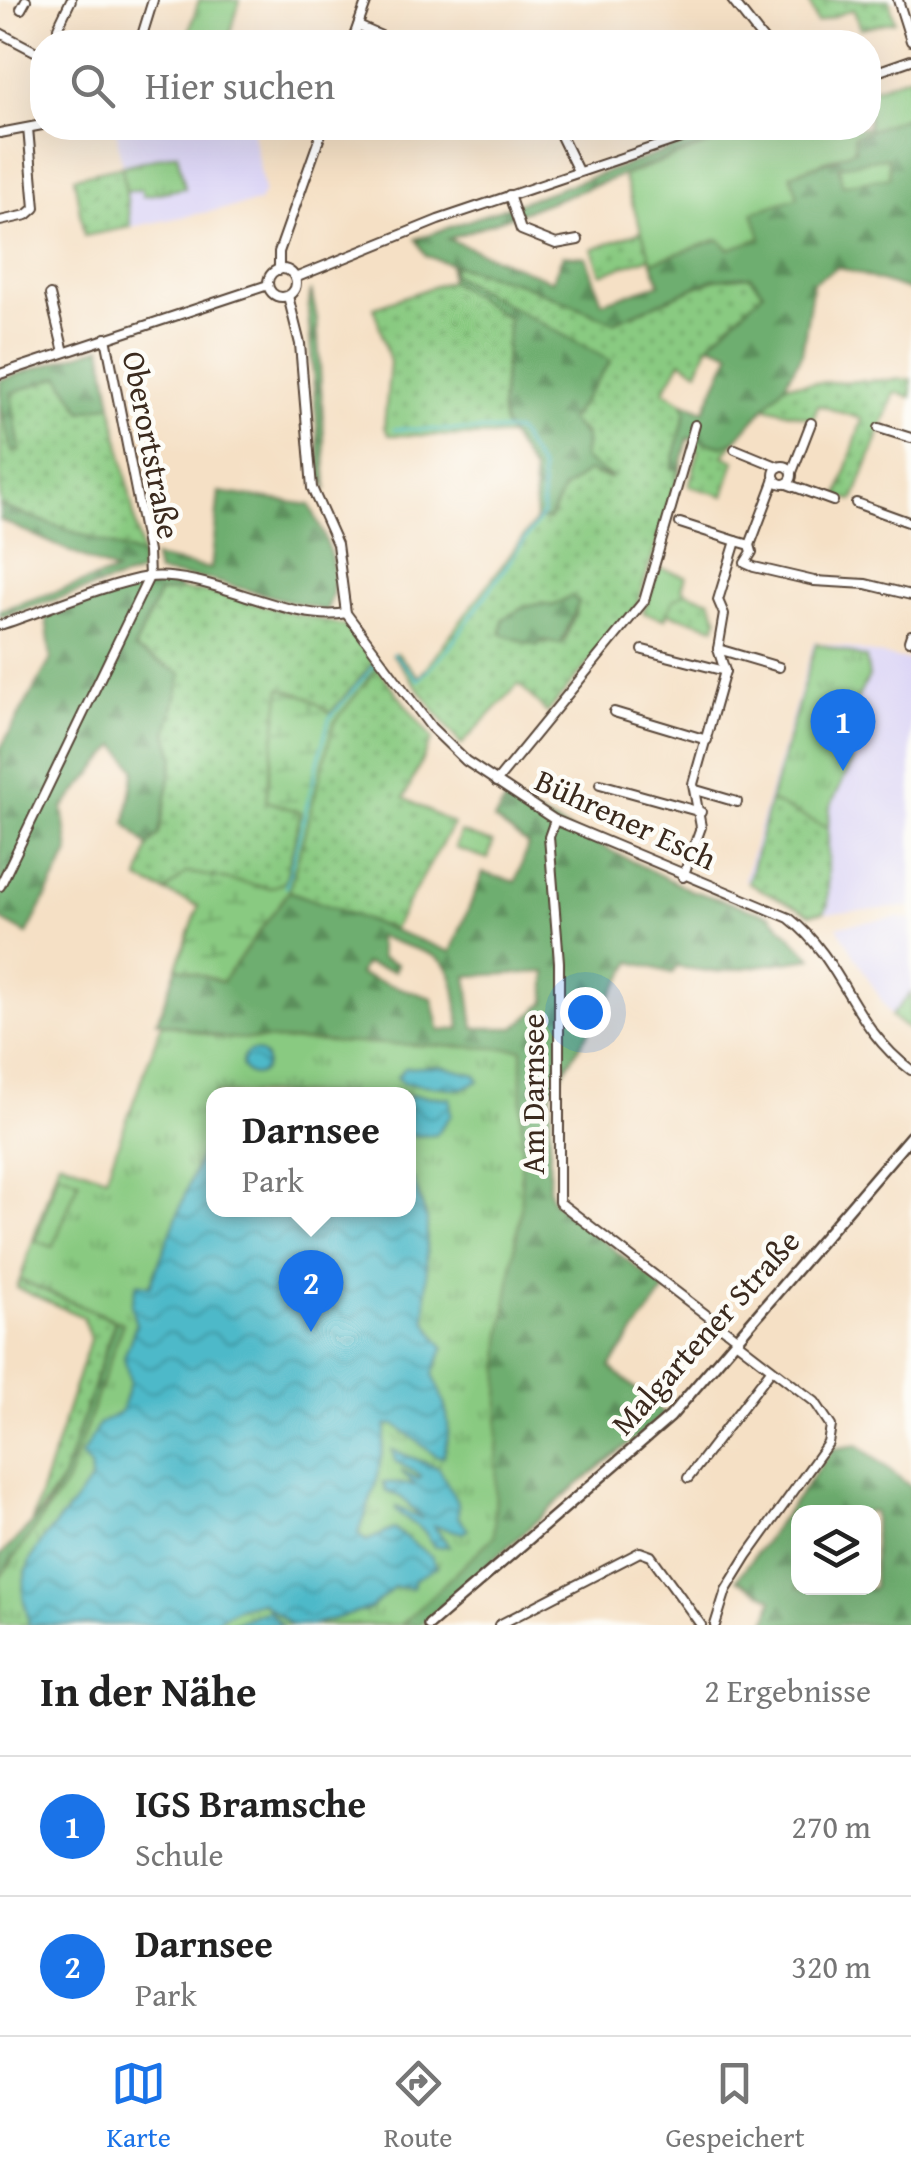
<!DOCTYPE html>
<html lang="de">
<head>
<meta charset="utf-8">
<style>
	body { margin:0; font-family:"Gentium Book Plus",serif; background:#f2f2f2; color:#222 }
	.controls { position:absolute; right:30px; bottom:30px; display:grid; overflow:hidden; border-radius:20px; box-shadow:0 10px 40px #0002 }
	.controls button { width:90px; height:90px; display:grid; place-items:center; padding:0; border:0; border-bottom:2px solid #e0e0e0; background:#fff; color:#222; font:50px sans-serif }
	.you { position:absolute; left:585px; top:1012px; width:35px; height:35px; margin:-25px; border:8px solid #fff; border-radius:50%; background:#1a73e8; box-shadow:0 0 0 15px #1a73e833 }
	.badge { display:grid; place-items:center; width:65px; height:65px; border-radius:50%; background:#1a73e8; color:#fff; font-size:32px; font-weight:700 }
	.pin { position:absolute; translate:-50% -82px; filter:drop-shadow(0 2px 5px #0008) }
	.pin::after { content:''; position:absolute; top:52px; width:35px; height:30px; background:inherit; clip-path:polygon(0 0,100% 0,50% 100%) }
	.popup { position:absolute; left:206px; top:1087px; width:210px; height:130px; box-sizing:border-box; display:grid; place-content:center; border-radius:20px; background:#fff; filter:drop-shadow(0 2px 8px #0005); font-size:32px; white-space:nowrap; color:#767676 }
	.popup b { font-size:38px; color:#222 }
	.popup::after { content:''; position:absolute; left:50%; top:100%; margin-left:-20px; border:20px solid transparent; border-top-color:#fff }
	.list { margin:0; padding:0; list-style:none }
	h2 { display:flex; justify-content:space-between; align-items:center; height:130px; margin:0; padding:0 40px; font-size:42px }
	h2 small { font-size:32px; font-weight:400; color:#767676 }
	.list li { display:grid; grid-template-columns:65px 1fr auto; gap:30px; align-items:center; box-sizing:border-box; height:140px; padding:0 40px; border-top:2px solid #e0e0e0 }
	.list b { display:block; font-size:38px; white-space:nowrap }
	.list p { margin:0; font-size:32px; white-space:nowrap; color:#767676 }
	.list em { font-size:32px; font-style:normal; color:#767676 }
	.icon { flex:none; width:55px; height:55px; fill:none; stroke:currentColor; stroke-width:2; stroke-linecap:round; stroke-linejoin:round }
	.map { position:relative; flex:none; width:911px; height:1625px; overflow:hidden }
	.search { position:absolute; background:#fff; box-shadow:0 10px 40px #0002; left:30px; right:30px; top:30px; height:110px; display:flex; align-items:center; gap:25px; box-sizing:border-box; padding:0 35px; border-radius:40px; color:#767676; font-size:38px }
	.sheet { height:410px; background:#fff }
	nav { display:flex; justify-content:space-around; align-items:center; box-sizing:border-box; height:140px; border-top:2px solid #e0e0e0; background:#fff; font-size:28px; color:#767676 }
	nav a { display:grid; justify-items:center; gap:5px }
	nav .on { color:#1a73e8 }
	.map>svg:first-child { display:block }
	.built { fill:#dcd5f6 }
	.grass { fill:url(#grass-dots); stroke:#627a50; stroke-width:2.5; fill-rule:evenodd }
	.forest { fill:url(#forest-firs); stroke:#546c46; stroke-width:2.5; fill-rule:evenodd }
	.wetland { fill:url(#wetland-marsh); stroke:#627a50; stroke-width:2.5 }
	.park { fill:url(#park-tufts); stroke:#627a50; stroke-width:2.5; fill-rule:evenodd }
	.garden { fill:#89ca81; stroke:#627a50; stroke-width:2.5 }
	.water { fill:url(#water-waves); stroke:#447274; stroke-width:2.5 }
	.lines { fill:none; stroke-linecap:round; stroke-linejoin:round }
	.stream { stroke:#4db9c9; stroke-width:2.5 }
	.minor-casing { stroke:#574537; stroke-width:12 }
	.tertiary-casing { stroke:#574537; stroke-width:14 }
	.minor { stroke:#fff; stroke-width:8 }
	.tertiary { stroke:#fff; stroke-width:9 }
	.labels { text-anchor:middle; dominant-baseline:central; stroke-width:9; stroke-linejoin:round; paint-order:stroke }
	.street-label { font-size:32px; fill:#3b2a1e; stroke:#fdfcf7 }
</style>
</head>
<body>
<div class="map">
<svg width="911" height="1625" viewBox="0 0 911 1625">
	<defs>
		<pattern id="grass-dots" width="8" height="8" patternUnits="userSpaceOnUse" patternTransform="scale(2.5)"><rect width="8" height="8" fill="#89ca81"/><path d="M2 2h.1M6 6h.1" fill="none" stroke="#71a469" stroke-width="1.8" stroke-linecap="round"/></pattern>
		<pattern id="forest-firs" width="22" height="20" patternUnits="userSpaceOnUse" patternTransform="scale(2.5)"><rect width="22" height="20" fill="#6eae6f"/><path d="M5 1l3.5 6h-7zM16 11l3.5 6h-7z" fill="#5c8e5b"/></pattern>
		<pattern id="wetland-marsh" width="20" height="14" patternUnits="userSpaceOnUse" patternTransform="scale(2.5)"><rect width="20" height="14" fill="#89ca81"/><path d="M1 5h8M5 5V1M11 12h8M15 12V8" fill="none" stroke="#71a469"/></pattern>
		<pattern id="park-tufts" width="24" height="20" patternUnits="userSpaceOnUse" patternTransform="scale(2.5)"><rect width="24" height="20" fill="#89ca81"/><path d="M3 7l-1-3M5 7V3M7 7l1-3M15 17l-1-3M17 17v-4M19 17l1-3" fill="none" stroke="#71a469"/></pattern>
		<pattern id="water-waves" width="16" height="10" patternUnits="userSpaceOnUse" patternTransform="scale(2.5)"><rect width="16" height="10" fill="#4db9c9"/><path d="M0 5q4-4 8 0t8 0" fill="none" stroke="#4197a3"/></pattern>
	</defs>
	<rect width="100%" height="100%" fill="#fdfcf7"/>
	<filter id="ink" filterUnits="userSpaceOnUse"><feTurbulence type="fractalNoise" baseFrequency=".01" numOctaves="2"/><feDisplacementMap in="SourceGraphic" scale="20" xChannelSelector="R" yChannelSelector="G"/><feConvolveMatrix kernelMatrix="1 2 1 2 8 2 1 2 1" color-interpolation-filters="sRGB"/></filter>
	<filter id="wash" filterUnits="userSpaceOnUse"><feTurbulence type="fractalNoise" baseFrequency=".0048" numOctaves="4" result="noise"/><feDisplacementMap in="SourceGraphic" scale="40" xChannelSelector="R" yChannelSelector="G"/><feGaussianBlur stdDeviation="2.25" result="paint"/><feColorMatrix in="noise" values="0 0 0 0 0 0 0 0 0 0 0 0 0 0 0 0 0 1.4 0 .05"/><feComposite in="paint" operator="in"/></filter>
	<g filter="url(#wash)">
		<rect width="100%" height="100%" fill="#f5e0c5"/>
		<g class="built">
			<path d="M116 128H252L264 191 259 202 131 227Z"/>
			<path d="M814 641 911 661V907L810 914 744 880Z"/>
			<path d="M896 918 911 919V993L891 1016 837 926Z"/>
		</g>
		<g class="grass">
			<path d="M808 0H889L895 21 861 28 853 9 817 23Z"/>
			<path d="M122 166 131 227 84 236 74 177Z"/>
			<path d="M642 231 651 257 601 274 592 249Z"/>
			<path d="M453 265 520 283 614 322 715 279 750 276 764 292 709 344 698 371 681 361 664 391 683 402 686 410 672 468 680 470 637 605 547 713 519 684 461 745 393 655 397 653 419 677 536 520 550 519 563 490 588 471 609 479 583 459 585 434 569 421 610 361 452 275ZM568 597 579 602 565 641 558 644 522 638 519 609 541 603 553 606Z"/>
			<path d="M450 281 509 319 501 410 511 436 389 435 384 427 390 362 374 307Z"/>
			<path d="M60 375 82 411 112 404 142 556 0 506V404L12 451 20 450 10 393Z"/>
			<path d="M911 379V397L895 392 854 500 838 497 862 419 818 405 813 419 763 406 785 384Z"/>
			<path d="M731 438 736 440 723 456 735 460 724 496 689 486 699 450 693 447 696 439 723 446Z"/>
			<path d="M180 590 212 593 345 626 432 739 404 798 453 824 393 929 343 914 222 982 177 967 199 906 139 880 148 847 159 834 174 757 167 733 181 674 134 650 159 593Z"/>
			<path d="M686 592 710 600 718 618 715 627 667 613 673 600Z"/>
			<path d="M770 801 828 828V905L824 912 810 914 748 883Z"/>
			<path d="M20 1280 115 1320 63 1479 31 1524 90 1339 83 1317 17 1288Z"/>
		</g>
		<g class="forest">
			<path d="M911 115V200L906 204 911 213V291L838 267 813 282 802 353 785 384 736 440 723 446 688 438 680 470 672 468 686 411 683 402 704 411 731 352 709 344 763 292 750 276 714 279 614 322 520 283 453 265 452 275 611 361 569 420 586 438 583 459 613 478 588 471 563 490 549 519 536 520 533 472 504 426 501 410 509 319 450 281V264L426 256 416 239 731 128H751L448 239 552 281 563 255 586 257 602 302 660 284 652 262 719 239 760 238 753 212 790 174 837 159 853 136Z"/>
			<path d="M311 290 317 319 327 490 321 476 308 312Z"/>
			<path d="M102 347 112 404 82 411 60 376 11 393 20 451H12L0 404V380Z"/>
			<path d="M219 492 310 505C326 539 345 575 326 611L210 580 157 573 154 558 211 569Z"/>
			<path d="M0 506 142 556 140 573 0 617V610L116 572 0 520Z"/>
			<path d="M155 583 178 586 180 590 159 593 134 649 182 674 167 733 174 757 159 834 148 847 126 823 135 769 117 745 63 808 69 853 27 934 0 919V749L51 659 46 617Z"/>
			<path d="M571 596 579 602 561 644 544 640 537 646 501 634 503 619C519 609 534 601 553 606Z"/>
			<path d="M507 799 690 890 770 915 812 958 717 972 677 967 672 973 632 962 551 1092 549 1190 554 1202 665 1290 610 1367 665 1414 563 1497 421 1625H311L436 1456 409 1095 214 1094 221 1037 157 1021 177 967 222 981 289 891 451 952 483 873 516 882 528 845 494 820ZM377 936C449 962 453 949 460 1029L440 1031 432 998 359 975 364 964 395 971 397 964 381 958ZM546 972V1002L515 1028H474L467 976Z"/>
			<path d="M37 1287 136 1325 125 1364 0 1625V1556L44 1511 63 1479 115 1321Z"/>
			<path d="M858 1445 911 1487V1625H765L773 1599 737 1579 833 1449ZM798 1512H874V1588H798Z"/>
		</g>
		<path class="wetland" d="M373 663 377 668 334 723 289 891 222 982 177 967 199 906 165 892 187 872 270 888 285 882 301 812 266 801 281 688 308 697 330 713Z"/>
		<g class="park">
			<path d="M199 0H240L228 42H186Z"/>
			<path d="M177 153 185 188 143 196 141 189 126 192 122 166Z"/>
			<path d="M659 568 686 576 682 588 686 592 673 600 665 619 643 613Z"/>
			<path d="M816 643 866 658 869 677 830 747 853 760 830 807 828 828 770 801Z"/>
			<path d="M162 1023 221 1038 522 1049 521 1206 501 1341 494 1536 401 1625H0V1578L67 1483 123 1323 20 1280 59 1160 106 1177ZM214 1094H408V1210H214Z"/>
		</g>
		<g class="garden">
			<path d="M911 75V115L854 136 855 150 791 174 798 197 753 212 761 238 729 249 719 239 652 262 623 176 751 128H868L869 90Z"/>
			<path d="M887 157 890 177 842 185 839 166Z"/>
			<path d="M460 832 493 843 488 859 455 848Z"/>
			<path d="M911 993V1032L891 1016Z"/>
			<path d="M58 1172 79 1180 53 1247 36 1241Z"/>
		</g>
		<g class="water">
			<circle cx="254" cy="1063" r="12"/>
			<path d="M440 1066 476 1075 479 1081 461 1089 403 1083 397 1077 405 1068Z"/>
			<path d="M409 1095 450 1098 451 1115 435 1135 409 1136Z"/>
			<path d="M213 1122 214 1210H408L409 1174 413 1179 427 1220 426 1321 444 1348 433 1374C445 1404 455 1425 443 1457L436 1456 396 1425H387L377 1480 359 1534 366 1541 394 1529 431 1556 437 1567 415 1579 413 1588 394 1587 370 1609 311 1625H292L261 1602 237 1608 209 1625H28C30 1613 23 1605 23 1594 22 1545 71 1516 91 1479L90 1467 81 1456 99 1424 121 1412 130 1382 124 1357 136 1325 131 1305 137 1283 150 1286Z"/>
			<path d="M392 1450 439 1468 458 1504V1517L468 1529 463 1533 434 1526 449 1546 434 1547 425 1532 396 1511V1507L422 1519 401 1497 386 1491 383 1482 414 1485 401 1471 419 1479 421 1476 395 1461Z"/>
			<path d="M268 1610 281 1625H228Z"/>
		</g>
		<g class="lines">
			<g class="stream">
				<path d="M393 653 418 680 448 649 543 514 541 470 517 431 394 429"/>
				<path d="M286 887 329 719 376 663"/>
			</g>
		</g>
	</g>
	<g filter="url(#ink)">
		<g class="lines">
			<g class="minor-casing">
				<g id="minor">
					<path d="M732 0 765 42"/>
					<path d="M898 0 911 41"/>
					<path d="M21 9 26 0"/>
					<path d="M358 26 395 42"/>
					<path d="M58 27 71 0"/>
					<path d="M0 33 42 55"/>
					<path d="M140 42 153 0"/>
					<path d="M352 42 367 0"/>
					<path d="M868 75 911 60"/>
					<path d="M557 128 578 171"/>
					<path d="M0 133 42 125"/>
					<path d="M509 195 521 230 556 244 578 240"/>
					<path d="M0 221 27 215 35 208 28 128"/>
					<circle cx="282" cy="283" r="14"/>
					<path d="M279 270V252L323 128"/>
					<path d="M295 278 438 220 710 128"/>
					<path d="M50 295 64 352"/>
					<path d="M288 296 300 344 312 488 337 544 346 613 431 727 466 761 555 820 789 918C845 962 851 1026 911 1070"/>
					<path d="M0 374 268 285"/>
					<path d="M879 428 911 438"/>
					<path d="M735 449 779 467"/>
					<circle cx="783" cy="475" r="9"/>
					<path d="M792 472 811 423"/>
					<path d="M787 484 833 501"/>
					<path d="M856 503 911 523"/>
					<path d="M680 523 736 541"/>
					<path d="M750 545 775 479"/>
					<path d="M0 625C41 612 109 583 148 577 208 570 290 624 346 613"/>
					<path d="M909 641 911 635"/>
					<path d="M718 649 779 667"/>
					<path d="M643 650 725 671"/>
					<path d="M614 712 707 740"/>
					<path d="M496 782 644 601 695 425"/>
					<path d="M600 784 701 812"/>
					<path d="M696 790 737 802"/>
					<path d="M555 820 549 837 559 962V1202L739 1340"/>
					<path d="M683 877 701 827 693 784 725 671 718 649 724 614 718 600 736 541 750 545 752 552 745 563 754 567 814 581 866 584 911 595"/>
					<path d="M0 886 149 577 148 552 106 338"/>
					<path d="M688 1478 771 1370"/>
					<path d="M499 1625 640 1552 651 1556 701 1625"/>
					<path d="M715 1625 726 1590 747 1556 828 1443 831 1426 815 1402 737 1342"/>
				</g>
			</g>
			<g class="tertiary-casing">
				<path id="tertiary" d="M429 1625 670 1417 911 1136"/>
			</g>
			<use href="#minor" class="minor"/>
			<use href="#tertiary" class="tertiary"/>
		</g>
	</g>
	<g class="labels">
		<g class="street-label">
			<text transform="translate(152 445) rotate(79)">Oberortstraße</text>
			<text transform="translate(626 819) rotate(25)">Bührener Esch</text>
			<text transform="translate(532 1094) rotate(-90)">Am Darnsee</text>
			<text transform="translate(705 1332) rotate(-48)">Malgartener Straße</text>
		</g>
	</g>
</svg>
<div class="controls">
<button><svg class="icon" aria-label="layers" viewBox="0 0 24 24"><path d="M12 4l9 5-9 5-9-5zM3 14l9 5 9-5"/></svg></button>
</div>
<div class="you"></div>
<div class="pin badge" style="left:843px;top:771px">1</div>
<div class="pin badge" style="left:311px;top:1332px">2</div>
<div class="popup"><b>Darnsee</b>Park</div>
<div class="search"><svg class="icon" aria-label="search" viewBox="0 0 24 24"><circle cx="10" cy="10" r="6"/><path d="M15 15l6 6"/></svg>Hier suchen</div>
</div>
<section class="sheet">
<h2>In der Nähe<small>2 Ergebnisse</small></h2>
<ul class="list">
<li><span class="badge">1</span><div><b>IGS Bramsche</b><p>Schule</p></div><em>270 m</em></li>
<li><span class="badge">2</span><div><b>Darnsee</b><p>Park</p></div><em>320 m</em></li>
</ul>
</section>
<nav>
<a class="on"><svg class="icon" aria-label="map" viewBox="0 0 24 24"><path d="M3 6l6-2 6 2 6-2v14l-6 2-6-2-6 2zM9 4v14M15 6v14"/></svg>Karte</a>
<a><svg class="icon" aria-label="directions" viewBox="0 0 24 24"><path d="M12 3l9 9-9 9-9-9zM9 14v-3h6M13 9l2 2-2 2"/></svg>Route</a>
<a><svg class="icon" aria-label="saved" viewBox="0 0 24 24"><path d="M7 4h10v16l-5-4-5 4z"/></svg>Gespeichert</a>
</nav>
</body>
</html>
